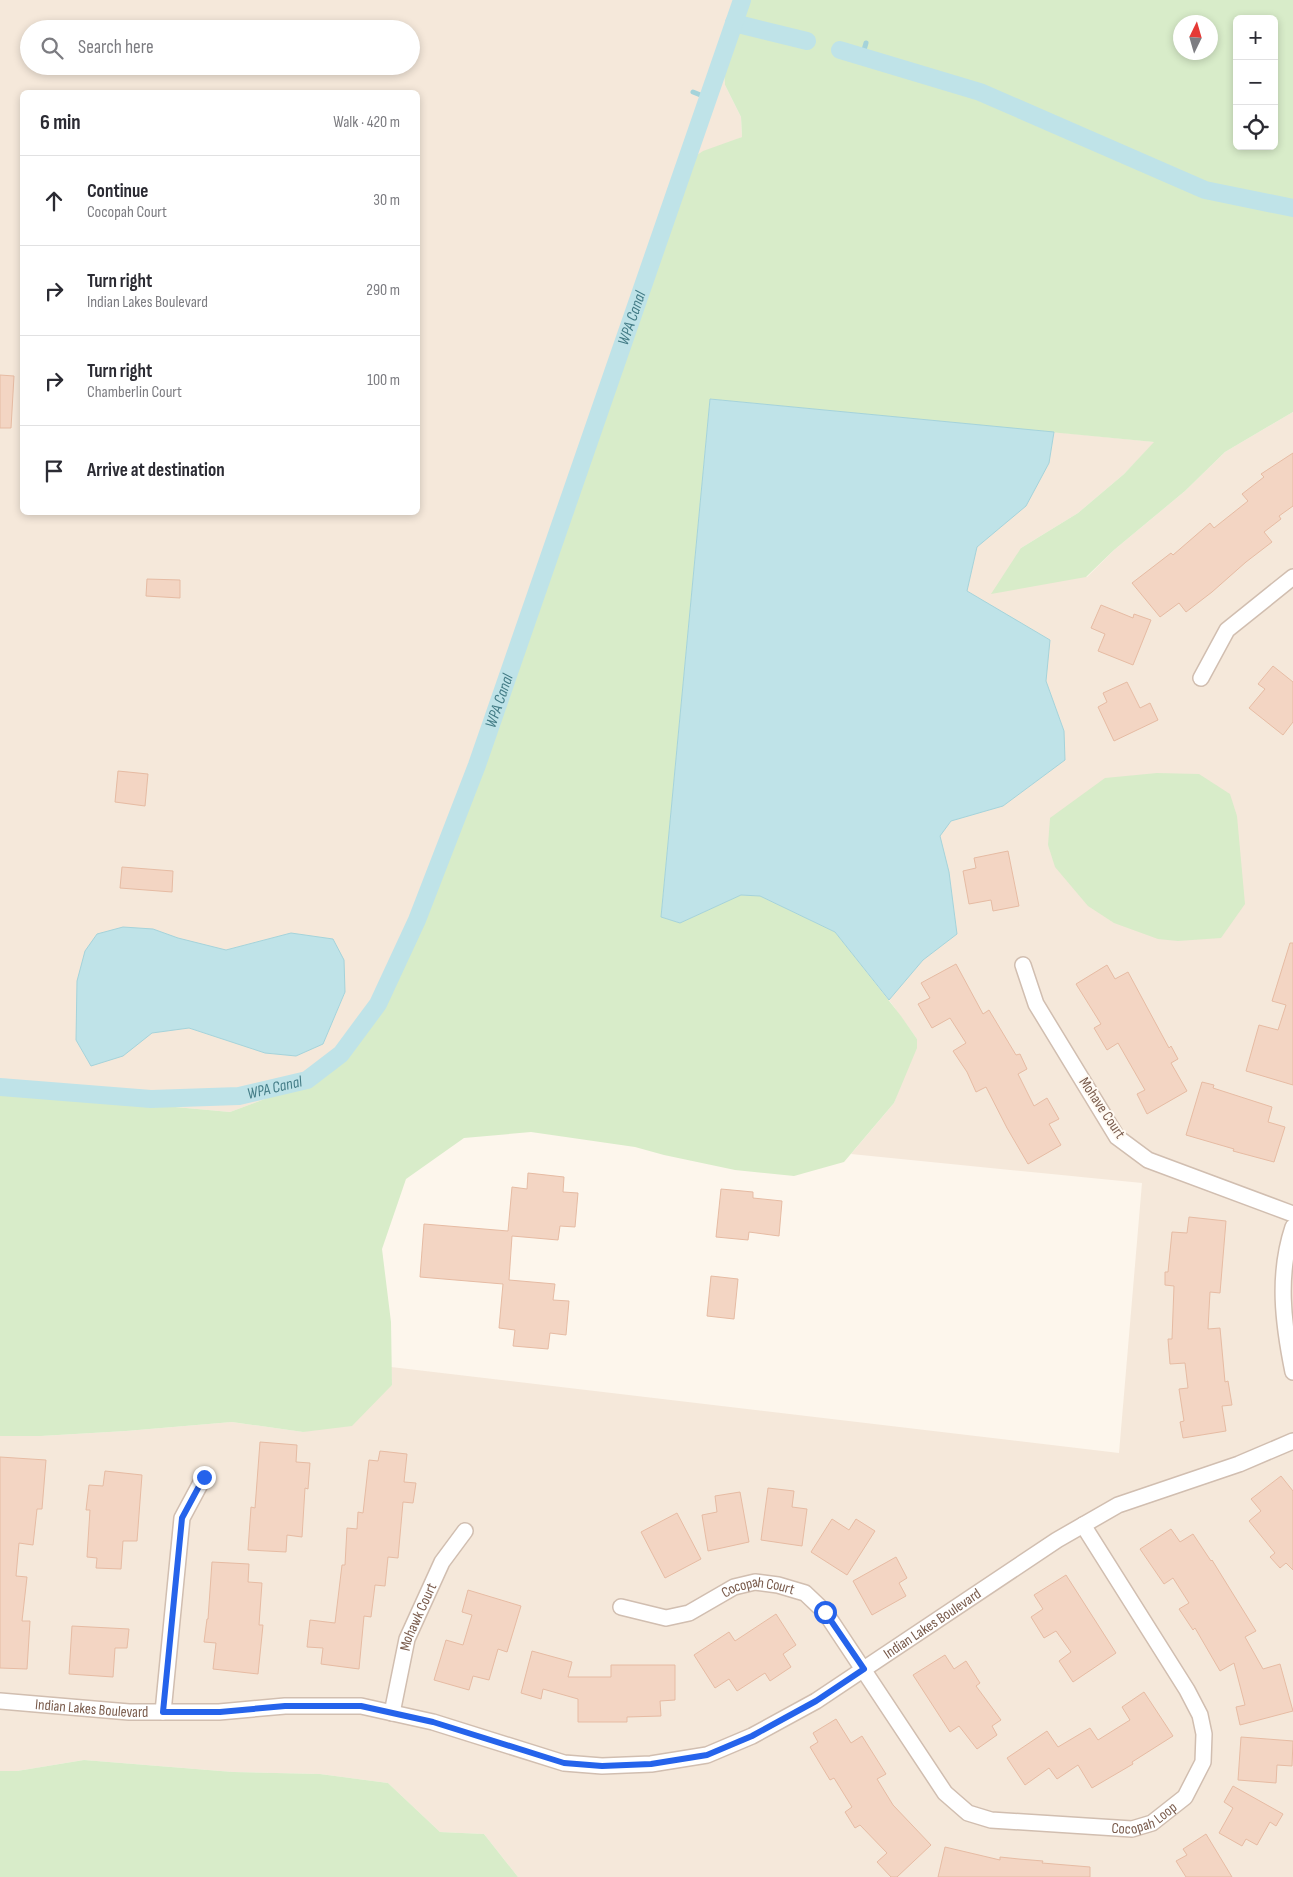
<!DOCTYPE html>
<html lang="en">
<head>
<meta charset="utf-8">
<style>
	body { margin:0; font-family:"Sofia Sans Condensed",sans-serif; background:#f7f7f7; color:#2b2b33 }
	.controls { position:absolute; right:15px; top:15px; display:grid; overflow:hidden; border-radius:8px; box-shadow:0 2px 8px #0003 }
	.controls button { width:45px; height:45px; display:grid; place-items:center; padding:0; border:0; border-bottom:1px solid #e1e1e2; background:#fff; color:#2b2b33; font:25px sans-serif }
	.compass { position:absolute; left:1173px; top:15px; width:45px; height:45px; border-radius:50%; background:#fff; box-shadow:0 2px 8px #0003; rotate:5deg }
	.stop { position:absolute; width:15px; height:15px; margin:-11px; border:4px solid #2563eb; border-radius:50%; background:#fff }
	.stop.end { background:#2563eb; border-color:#fff; box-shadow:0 1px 5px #0008 }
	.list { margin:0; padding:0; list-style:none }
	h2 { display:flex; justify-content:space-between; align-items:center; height:65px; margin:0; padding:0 20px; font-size:21px }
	h2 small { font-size:16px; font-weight:400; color:#7c7c81 }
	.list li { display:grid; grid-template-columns:32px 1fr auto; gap:15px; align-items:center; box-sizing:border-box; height:90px; padding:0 20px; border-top:1px solid #e1e1e2 }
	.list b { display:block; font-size:19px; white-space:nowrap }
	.list p { margin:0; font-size:16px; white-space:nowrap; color:#7c7c81 }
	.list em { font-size:16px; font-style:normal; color:#7c7c81 }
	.icon { flex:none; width:28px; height:28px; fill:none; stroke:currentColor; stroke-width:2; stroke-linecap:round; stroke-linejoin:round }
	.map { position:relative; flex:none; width:1293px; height:1877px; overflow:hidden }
	.search { position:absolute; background:#fff; box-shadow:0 2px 8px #0003; left:20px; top:20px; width:400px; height:55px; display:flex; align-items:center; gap:12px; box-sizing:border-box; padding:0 18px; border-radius:28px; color:#7c7c81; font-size:19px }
	.panel { position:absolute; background:#fff; box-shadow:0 2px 8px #0003; left:20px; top:90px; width:400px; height:425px; border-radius:8px }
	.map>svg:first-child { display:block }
	.residential { fill:#f5e8da; fill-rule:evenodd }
	.green { fill:#d8ecc9; fill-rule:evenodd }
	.water { fill:#bfe3e8; stroke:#a5d3da }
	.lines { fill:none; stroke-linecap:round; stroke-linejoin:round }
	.stream { stroke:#a5d3da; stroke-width:5 }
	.canal { stroke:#bfe3e8; stroke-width:18 }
	.building { fill:#f3d5c3; stroke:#e6bba3 }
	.minor-casing { stroke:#d1beb0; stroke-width:18 }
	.minor { stroke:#fff; stroke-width:15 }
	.route { stroke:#2563eb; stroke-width:6 }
	.labels { text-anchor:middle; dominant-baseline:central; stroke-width:4; stroke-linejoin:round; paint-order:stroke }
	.street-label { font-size:15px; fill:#7a5c4d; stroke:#fffaf3 }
	.water-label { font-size:16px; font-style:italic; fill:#437c86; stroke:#fffaf3 }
</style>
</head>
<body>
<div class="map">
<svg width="1293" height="1877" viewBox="0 0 1293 1877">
	<rect width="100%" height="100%" fill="#fdf6ec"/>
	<g class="residential">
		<path d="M0 0H733L721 46 725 85 741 117 742 137 682 166 509 687 400 977 326 1076 230 1112 0 1091ZM29 29H411V66H29ZM22 92H418V512H22ZM153 929 178 938 226 950 291 933 333 939 345 993 323 1044 296 1056 265 1053 189 1028 152 1033 91 1066 76 1040 78 1012Z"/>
		<path d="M1293 412V1877H518L484 1834 440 1832 388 1783 320 1774 233 1772 84 1760 17 1771H0V1436H41L126 1431 232 1422 303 1432 392 1385 391 1367 1119 1453 1142 1183 851 1154 894 1103 917 1039 889 1000 923 960 957 934 949 872 939 836 951 821 1003 806 1064 731 1046 681 1049 640 967 591 977 547 1026 506 1049 463 1054 432 1155 442 1124 474 1078 513 1021 548 1087 577 1114 550 1185 491 1225 452Z"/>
	</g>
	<g class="green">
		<path d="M733 0H1293V412L1225 452 1185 491 1114 550 1086 577 991 594 1021 548 1078 513 1124 474 1154 442 710 399 661 917 680 923 741 895 760 896 835 932 901 1016 917 1039V1048L894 1103 844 1162 794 1176 735 1170 664 1155 635 1147 531 1132 464 1138 406 1179 382 1249 391 1322 392 1385 352 1426 303 1432 232 1422 126 1431 41 1436H0V1091L230 1112 326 1076 400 977 509 687 682 165 703 151 742 137 741 117 725 85 721 46ZM1237 19H1274V146H1237ZM1180 22H1210V52H1180Z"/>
		<path d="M1157 773 1199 774 1230 794 1237 816 1245 904 1221 938 1178 941 1158 939 1114 923 1088 906 1055 867 1048 845 1050 818 1105 778Z"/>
		<path d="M84 1760 233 1772 320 1774 388 1783 440 1832 484 1834 518 1877H0V1771H17Z"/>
	</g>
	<g class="water">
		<path d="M710 399 1054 432 1049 463 1026 506 977 547 967 591 1050 640 1046 681 1064 731 1065 760 1003 806 951 821 940 836 949 872 957 934 923 960 889 1000 835 932 760 896 741 895 680 923 661 917Z"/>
		<path d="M123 927 153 929 178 938 226 950 291 933 333 939 344 960 345 992 323 1044 296 1056 265 1053 189 1028 152 1033 123 1056 91 1066 76 1040 77 981 85 951 97 934Z"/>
	</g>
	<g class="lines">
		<g class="stream">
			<path d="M862 57 866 43"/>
			<path d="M693 92 708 98"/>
		</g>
		<g class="canal">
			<path d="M734 23 807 41"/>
			<path d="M840 50 980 92 1205 190 1293 208"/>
			<path id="s1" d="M0 1087 151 1099 239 1096 307 1080 341 1054 378 1004 417 920 477 765 742 0"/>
		</g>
	</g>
	<g class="building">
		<path d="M0 375 14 376 11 428H0Z"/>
		<path d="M1293 453V506L1279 516 1281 519 1264 532 1272 542 1246 562 1212 592 1186 612 1179 603 1160 617 1132 583 1171 553 1173 555 1210 523 1214 528 1248 501 1242 494 1264 477 1261 474Z"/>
		<path d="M147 579 180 580V598L146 596Z"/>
		<path d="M1101 605 1133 618 1134 614 1151 620 1133 665 1098 651 1105 634 1091 628Z"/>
		<path d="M1273 666 1293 682V722L1283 735 1249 708 1265 689 1258 684Z"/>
		<path d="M1127 682 1140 708 1150 703 1158 720 1114 741 1098 707 1107 702 1103 693Z"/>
		<path d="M118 771 148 774 145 806 115 802Z"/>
		<path d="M1008 851 1019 906 993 911 991 900 969 904 963 871 976 868 974 858Z"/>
		<path d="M122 867 173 871 172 892 120 888Z"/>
		<path d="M1290 943H1293V1085L1246 1071 1259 1025 1278 1030 1286 1005 1272 1001Z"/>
		<path d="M956 964 983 1014 989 1010 1016 1055 1020 1054 1027 1069 1018 1074 1034 1106 1047 1098 1059 1119 1049 1124 1061 1145 1028 1164 1007 1128 986 1087 976 1092 967 1072 953 1051 966 1043 950 1018 932 1028 918 1004 930 998 921 983Z"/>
		<path d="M1107 965 1115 979 1128 972 1169 1048 1171 1046 1178 1059 1171 1063 1187 1091 1147 1114 1137 1094 1145 1090 1118 1043 1107 1050 1094 1028 1101 1024 1076 984Z"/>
		<path d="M1202 1082 1214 1085 1213 1088 1272 1107 1268 1122 1285 1127 1274 1162 1233 1151 1234 1149 1186 1135Z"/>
		<path d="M528 1173 564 1177 563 1192 578 1193 575 1227 560 1226 558 1240 512 1236 509 1280 555 1284 553 1300 569 1301 566 1335 550 1333 548 1349 513 1346 515 1330 499 1328 503 1284 420 1277 424 1224 508 1231 512 1187 527 1189Z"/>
		<path d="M721 1189 753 1192V1198L782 1201 779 1236 749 1232 748 1240 716 1237Z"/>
		<path d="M1189 1217 1226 1221 1220 1293 1210 1292 1208 1329 1220 1328 1225 1382 1228 1381 1232 1405 1222 1406 1226 1431 1183 1438 1180 1422 1184 1421 1179 1389 1188 1388 1185 1363 1170 1364 1168 1339H1172L1174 1286 1165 1285V1272H1168L1172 1232 1187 1233Z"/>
		<path d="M711 1276 738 1279 734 1319 707 1316Z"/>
		<path d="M260 1442 297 1445 296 1462 310 1463 308 1489 305 1488 302 1537 287 1535 286 1552 248 1550 251 1507 255 1508Z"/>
		<path d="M380 1451 407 1454 404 1482 416 1483 413 1503 403 1502 398 1558 388 1557 385 1586 375 1585 371 1617 364 1616 359 1669 321 1664 323 1648 307 1647 310 1620 335 1623 342 1565H345L347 1528 357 1529 358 1512 363 1513 369 1460 378 1461Z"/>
		<path d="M0 1457 46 1460 42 1509H37L33 1545 19 1543 16 1576 27 1577 22 1621H30L27 1669 0 1668Z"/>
		<path d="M105 1471 142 1475 137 1541H123L121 1569 96 1568 97 1558 87 1557 90 1510H86L89 1485 103 1486Z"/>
		<path d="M1281 1476 1293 1491V1570L1286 1563 1280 1568 1270 1557 1275 1553 1249 1521 1261 1511 1251 1499Z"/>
		<path d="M768 1488 794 1491 792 1507 807 1509 802 1546 761 1540Z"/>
		<path d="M740 1492 749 1542 708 1551 702 1515 717 1512 715 1496Z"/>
		<path d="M677 1513 701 1559 665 1578 641 1532Z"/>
		<path d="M832 1519 849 1530 856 1519 875 1531 847 1575 811 1552Z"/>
		<path d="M1171 1529 1180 1542 1193 1534 1211 1561 1212 1560 1256 1631 1245 1637 1263 1669 1280 1664 1293 1711 1240 1725 1236 1707 1245 1705 1234 1663 1220 1671 1195 1628 1193 1630 1179 1609 1189 1603 1173 1578 1164 1584 1140 1549Z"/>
		<path d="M896 1557 907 1578 899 1583 906 1596 872 1615 853 1581Z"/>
		<path d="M212 1562 249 1564 248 1582 262 1583 259 1625H263L258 1674 213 1669 216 1643 204 1642 207 1619H208Z"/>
		<path d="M1066 1575 1116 1653 1073 1682 1059 1661 1071 1652 1056 1631 1044 1638 1031 1617 1043 1609 1034 1595Z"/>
		<path d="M468 1590 521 1606 507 1652 498 1649 489 1680 473 1676 469 1690 434 1680 446 1640 463 1645 472 1615 462 1612Z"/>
		<path d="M776 1614 796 1645 783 1654 791 1667 770 1681 765 1673 737 1691 729 1679 715 1688 694 1655 729 1632 735 1641Z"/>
		<path d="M72 1626 129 1629 127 1648H115L113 1677 69 1674Z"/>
		<path d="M532 1651 572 1662 568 1677H611V1665H675V1700L660 1701 661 1716 627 1717V1722H578V1699L543 1689 541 1699 521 1693Z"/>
		<path d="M945 1655 954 1669 966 1661 980 1683 976 1686 1001 1720 992 1726 997 1735 977 1749 959 1726 950 1732 913 1675Z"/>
		<path d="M1144 1692 1173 1736 1132 1762 1133 1764 1092 1788 1078 1765 1057 1779 1049 1768 1025 1785 1007 1758 1047 1731 1058 1747 1090 1728 1098 1740 1130 1720 1122 1707Z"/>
		<path d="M836 1719 851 1743 862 1736 886 1774 877 1779 893 1805 931 1845 897 1877H891L877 1862 887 1853 860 1825 855 1828 845 1812 852 1807 834 1778 830 1780 810 1747 818 1742 813 1733Z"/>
		<path d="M1241 1737 1293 1741 1292 1766 1277 1765 1276 1783 1238 1780Z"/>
		<path d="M1233 1786 1283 1814 1276 1826 1270 1822 1257 1845 1246 1839 1242 1846 1219 1833 1233 1808 1224 1802Z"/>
		<path d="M1206 1834 1232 1877H1186L1176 1861 1187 1855 1183 1849Z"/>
		<path d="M945 1847 1000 1860V1857L1019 1859 1043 1861 1042 1863 1090 1867V1877H938Z"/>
	</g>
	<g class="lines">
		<g class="minor-casing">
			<g id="minor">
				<path d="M1201 678 1227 630 1293 577"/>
				<path d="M1023 965 1036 1004 1117 1137 1148 1160 1293 1214"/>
				<path d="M1293 1227C1277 1275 1283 1323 1293 1372"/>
				<path id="s2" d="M621 1607 666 1618 689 1613 734 1587 755 1582 778 1585 805 1593 825 1612 945 1793 968 1813 991 1820 1132 1829 1152 1823 1185 1797 1203 1762 1204 1734 1200 1715 1187 1690 1083 1525"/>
				<path id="s3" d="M0 1701 129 1712H219L285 1706H361L433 1722 564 1763 602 1766 651 1764 707 1755 752 1736 816 1701 1057 1540 1118 1505 1239 1464 1293 1441"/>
				<path d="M163 1712 182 1518 204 1477"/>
				<path id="s4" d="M392 1713 407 1639 442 1562 465 1531"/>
			</g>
		</g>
		<use href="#minor" class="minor"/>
	</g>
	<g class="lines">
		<path class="route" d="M204 1477 182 1518 163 1712H220L285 1706H361L433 1722 564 1763 602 1766 651 1764 707 1755 752 1736 816 1701 864 1669 825 1612"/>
	</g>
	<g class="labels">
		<g class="street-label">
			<text transform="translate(1102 1108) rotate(56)">Mohave Court</text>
			<text stroke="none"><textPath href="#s2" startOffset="146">Cocopah Court</textPath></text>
			<text stroke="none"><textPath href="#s4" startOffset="100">Mohawk Court</textPath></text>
			<text stroke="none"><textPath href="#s3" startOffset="978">Indian Lakes Boulevard</textPath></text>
			<text stroke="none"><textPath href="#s3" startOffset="92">Indian Lakes Boulevard</textPath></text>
			<text stroke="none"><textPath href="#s2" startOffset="650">Cocopah Loop</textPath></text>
		</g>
		<g class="water-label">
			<text stroke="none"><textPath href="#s1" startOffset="1146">WPA Canal</textPath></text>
			<text stroke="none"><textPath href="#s1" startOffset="741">WPA Canal</textPath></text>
			<text stroke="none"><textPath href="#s1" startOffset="276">WPA Canal</textPath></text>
		</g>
	</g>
</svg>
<div class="controls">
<button>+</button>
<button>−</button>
<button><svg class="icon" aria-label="locate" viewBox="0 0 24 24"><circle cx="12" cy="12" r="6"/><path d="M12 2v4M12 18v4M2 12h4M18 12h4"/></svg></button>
</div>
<svg class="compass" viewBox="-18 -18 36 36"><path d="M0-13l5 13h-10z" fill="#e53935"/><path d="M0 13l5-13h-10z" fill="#7c7c81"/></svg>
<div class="stop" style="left:825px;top:1612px"></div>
<div class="stop end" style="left:204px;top:1477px"></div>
<div class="search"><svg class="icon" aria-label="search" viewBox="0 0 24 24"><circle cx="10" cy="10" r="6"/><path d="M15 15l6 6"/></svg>Search here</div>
<section class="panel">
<h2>6 min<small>Walk · 420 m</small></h2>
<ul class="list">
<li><svg class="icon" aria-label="ahead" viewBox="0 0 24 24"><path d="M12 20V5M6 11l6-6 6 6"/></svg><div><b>Continue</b><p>Cocopah Court</p></div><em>30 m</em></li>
<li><svg class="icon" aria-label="right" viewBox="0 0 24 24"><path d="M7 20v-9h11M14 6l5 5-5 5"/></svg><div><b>Turn right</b><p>Indian Lakes Boulevard</p></div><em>290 m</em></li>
<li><svg class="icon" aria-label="right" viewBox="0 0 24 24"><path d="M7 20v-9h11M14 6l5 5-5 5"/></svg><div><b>Turn right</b><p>Chamberlin Court</p></div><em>100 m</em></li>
<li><svg class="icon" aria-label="arrive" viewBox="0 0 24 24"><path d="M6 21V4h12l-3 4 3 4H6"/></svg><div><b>Arrive at destination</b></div></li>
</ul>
</section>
</div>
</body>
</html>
